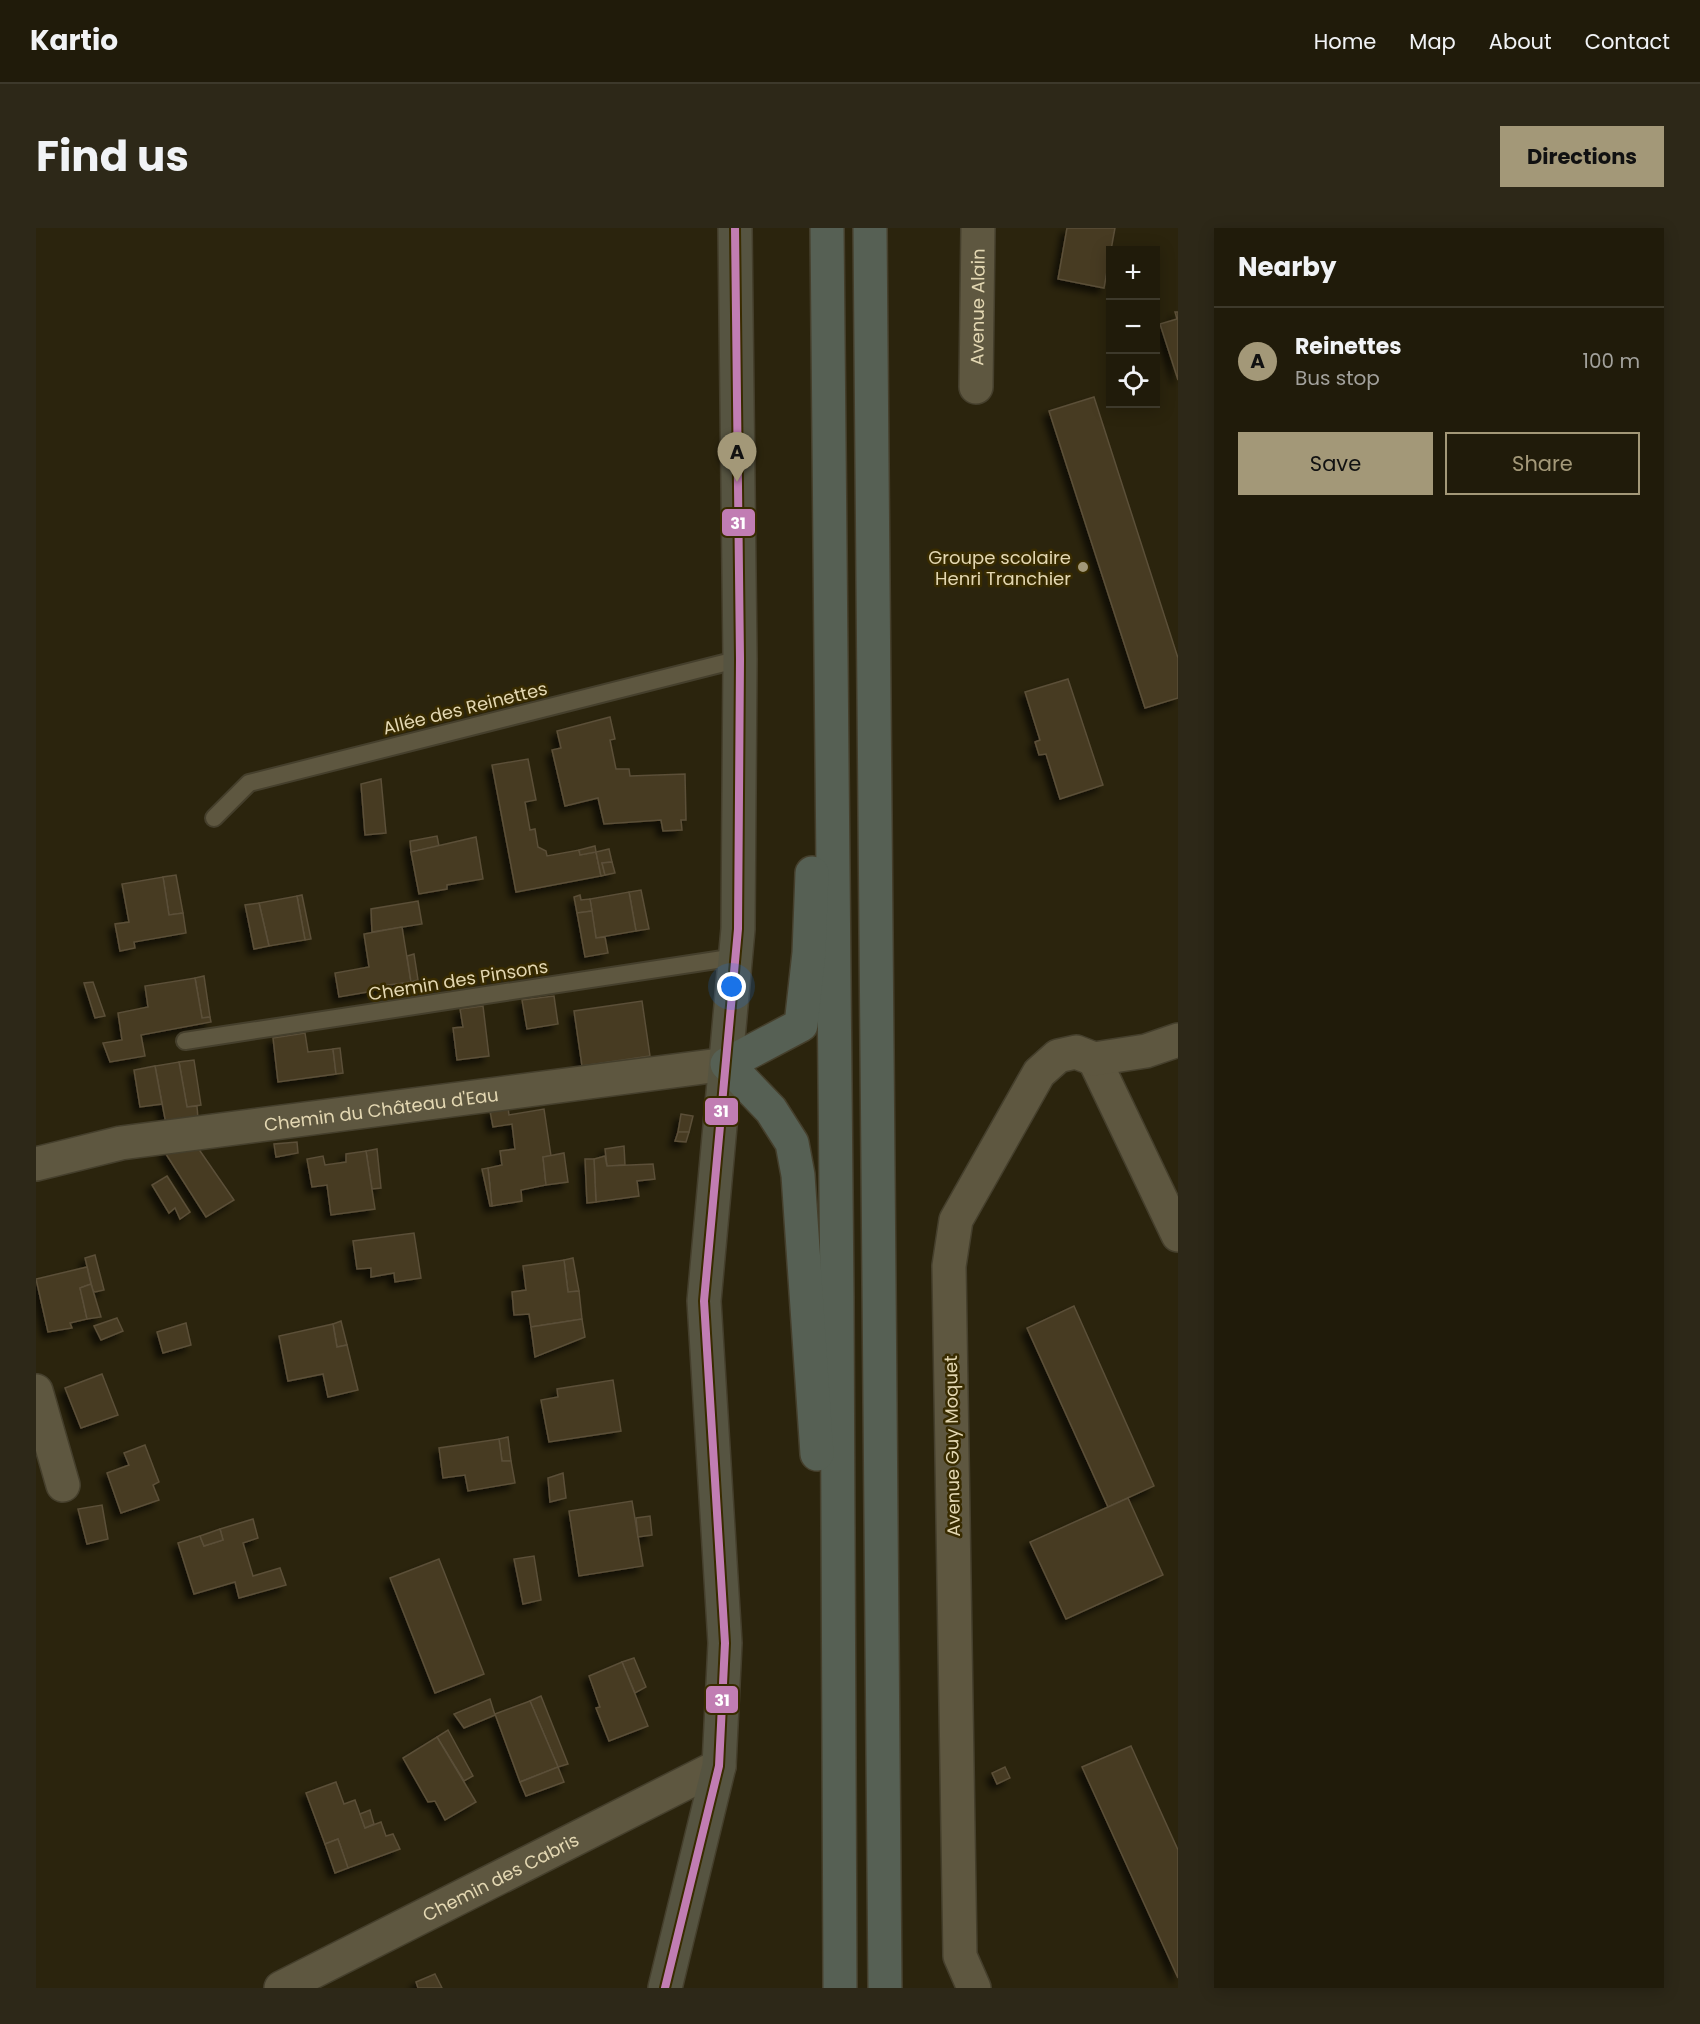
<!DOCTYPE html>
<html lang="en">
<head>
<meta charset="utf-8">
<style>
	body { margin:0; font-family:Poppins,sans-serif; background:#2d2818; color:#f1f3f6 }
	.controls { position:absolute; right:18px; top:18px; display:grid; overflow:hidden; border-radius:0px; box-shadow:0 3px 15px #0003 }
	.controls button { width:54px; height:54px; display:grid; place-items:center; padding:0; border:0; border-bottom:2px solid #3d392b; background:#201b0a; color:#f1f3f6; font:30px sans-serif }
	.you { position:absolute; left:696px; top:759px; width:21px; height:21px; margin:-15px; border:4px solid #fff; border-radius:50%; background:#1a73e8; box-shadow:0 0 0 9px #1a73e833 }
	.badge { display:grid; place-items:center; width:39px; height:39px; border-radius:50%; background:#a39878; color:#111; font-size:20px; font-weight:700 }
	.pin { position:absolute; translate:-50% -50px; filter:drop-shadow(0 2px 3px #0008) }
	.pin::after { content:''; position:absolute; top:32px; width:21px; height:18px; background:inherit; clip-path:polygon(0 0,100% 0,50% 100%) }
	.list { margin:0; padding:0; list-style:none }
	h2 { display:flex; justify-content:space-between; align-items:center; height:78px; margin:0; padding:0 24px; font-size:26px }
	h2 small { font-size:20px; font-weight:400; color:#a2a19c }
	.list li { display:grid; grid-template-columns:39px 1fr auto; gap:18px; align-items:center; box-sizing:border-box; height:108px; padding:0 24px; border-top:2px solid #3d392b }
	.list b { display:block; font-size:22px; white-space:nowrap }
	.list p { margin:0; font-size:20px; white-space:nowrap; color:#a2a19c }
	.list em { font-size:20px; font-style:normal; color:#a2a19c }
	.actions { display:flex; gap:12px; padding:18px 24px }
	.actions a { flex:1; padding:14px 0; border:2px solid #a39878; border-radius:0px; text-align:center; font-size:21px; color:#a39878 }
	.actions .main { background:#a39878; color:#111 }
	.icon { flex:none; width:33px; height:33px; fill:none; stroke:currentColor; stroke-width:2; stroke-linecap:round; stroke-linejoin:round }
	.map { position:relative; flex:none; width:1142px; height:1760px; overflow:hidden; border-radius:0px }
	header { display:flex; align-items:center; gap:36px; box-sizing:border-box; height:84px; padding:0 30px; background:#201b0a; border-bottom:2px solid #3d392b }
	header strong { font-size:28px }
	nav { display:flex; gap:33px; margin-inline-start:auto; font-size:21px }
	.intro { display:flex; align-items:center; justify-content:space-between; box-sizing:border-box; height:144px; padding:0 36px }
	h1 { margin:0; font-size:42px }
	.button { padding:15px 27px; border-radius:0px; background:#a39878; color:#111; font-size:21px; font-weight:700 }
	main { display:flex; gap:36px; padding:0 36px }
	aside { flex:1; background:#201b0a; border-radius:0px; box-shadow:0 3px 15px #0003 }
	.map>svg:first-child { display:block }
	.building { fill:#463b24; stroke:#5b4f38; stroke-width:1.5; filter:url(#shadow) }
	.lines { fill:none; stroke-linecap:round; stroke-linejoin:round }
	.lane-casing { stroke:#453f2c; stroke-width:20 }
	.street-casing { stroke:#453f2c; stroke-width:36 }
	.secondary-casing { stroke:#453f2c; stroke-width:36 }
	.highway-casing { stroke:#453f2c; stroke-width:36 }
	.lane { stroke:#5e5740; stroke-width:16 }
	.street { stroke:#5e5740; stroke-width:33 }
	.secondary { stroke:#565441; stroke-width:33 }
	.highway { stroke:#566054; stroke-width:33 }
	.bus-1-casing { stroke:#382b00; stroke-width:12 }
	.bus-1 { stroke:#c17db3; stroke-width:8 }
	.poi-dot { fill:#a39878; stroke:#382b00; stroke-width:2 }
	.labels { text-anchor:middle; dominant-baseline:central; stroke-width:5; stroke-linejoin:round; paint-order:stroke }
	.street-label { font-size:18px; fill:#e3d7b2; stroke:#382b00 }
	.poi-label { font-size:18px; fill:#e3d7b2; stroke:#382b00; text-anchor:end }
	.line-badge { stroke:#382b00; stroke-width:2 }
	.badge-label { font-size:16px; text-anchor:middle; font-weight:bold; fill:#fff }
</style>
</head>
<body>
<header>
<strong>Kartio</strong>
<nav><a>Home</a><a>Map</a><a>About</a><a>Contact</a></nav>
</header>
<div class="intro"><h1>Find us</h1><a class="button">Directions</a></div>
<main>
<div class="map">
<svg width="1142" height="1760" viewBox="0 0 1142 1760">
	<defs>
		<filter id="shadow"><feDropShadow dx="-5.5" dy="5.5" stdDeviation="3" flood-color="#0009"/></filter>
	</defs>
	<rect width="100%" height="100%" fill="#2b240d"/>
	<g class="building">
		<path d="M1031 0H1079L1068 60 1022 51Z"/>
		<path d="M1139 84H1142V152L1124 96 1141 91Z"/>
		<path d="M1058 169 1142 430V470L1109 480 1013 183Z"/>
		<path d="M1032 451 1067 557 1024 571 1010 526 1003 527 999 514 1004 512 989 464Z"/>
		<path d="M574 489 579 511 574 512 580 541H593L594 548 649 546 650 592H645L646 602 627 603 625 592 568 596 562 570 529 578 516 522 525 520 521 503Z"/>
		<path d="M492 531 500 572 489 574 494 602 499 601 502 619 510 623 511 628 543 622 544 627 560 624 565 648 480 664 456 537Z"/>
		<path d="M345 551 350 605 329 607 325 556Z"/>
		<path d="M401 608 403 618 375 624 374 613Z"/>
		<path d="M440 609 447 651 411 657V661L383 666 375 624Z"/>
		<path d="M559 618 560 624 544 627 543 622Z"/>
		<path d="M573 621 576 634 566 635 569 647 565 648 560 624Z"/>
		<path d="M576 634 579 645 569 647 566 635Z"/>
		<path d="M140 647 147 685 133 687 127 649Z"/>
		<path d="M127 649 133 687 147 685 150 705 98 714 99 720 84 723 79 696 93 694 86 656Z"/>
		<path d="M605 662 613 701 600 703 593 664Z"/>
		<path d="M593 664 600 703 560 710 554 671Z"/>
		<path d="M266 667 275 711 269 712 261 668Z"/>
		<path d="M544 667 545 672 554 671 556 683 541 685 538 669Z"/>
		<path d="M261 668 269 712 233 718 223 675Z"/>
		<path d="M382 673 386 696 336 704 335 681Z"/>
		<path d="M223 675 233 718 218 721 209 677Z"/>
		<path d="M556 683 560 710 569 709 572 725 549 729 541 685Z"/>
		<path d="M366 699 375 754 337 759V763L303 769 299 745 333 739 328 706Z"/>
		<path d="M378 726 382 752 375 754 371 728Z"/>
		<path d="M168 748 174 789 166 790 159 750Z"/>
		<path d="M159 750 166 790 174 789 175 794 105 807 109 828 74 834 67 815 86 812 82 785 112 779 109 758Z"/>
		<path d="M57 754 69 788 59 790 48 755Z"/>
		<path d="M518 768 522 796 491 801 486 772Z"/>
		<path d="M606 773 614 828 546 838 538 783Z"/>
		<path d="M447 778 453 828 421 832 417 800 427 799 424 781Z"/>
		<path d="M269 805 272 824 297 821 300 846 242 854 237 810Z"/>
		<path d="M304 820 307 845 300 846 297 821Z"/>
		<path d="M158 832 165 877 151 879 143 834Z"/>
		<path d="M143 834 151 879 161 878 162 891 130 896 119 838Z"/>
		<path d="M119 838 126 876 104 879 98 842Z"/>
		<path d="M472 879 473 887 508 881 515 928 507 929 510 957 485 962 486 973 456 978 452 940 466 937 464 923 479 921 476 896 457 899 454 883Z"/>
		<path d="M645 886 657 888 653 904H642Z"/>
		<path d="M642 904H653L650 914 639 913Z"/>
		<path d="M153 907 198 972 170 989 128 923Z"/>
		<path d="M261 914 262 925 240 929 238 916Z"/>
		<path d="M588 918 589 937 571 938 569 921Z"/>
		<path d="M341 921 345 960 336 961 330 923Z"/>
		<path d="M330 923 339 981 295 987 291 957 276 959 271 931 287 928 289 937 310 934V926Z"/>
		<path d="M528 925 532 954 510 957 507 929Z"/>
		<path d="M569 928 571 938 617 936 619 951 601 953 603 968 560 974 558 931Z"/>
		<path d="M549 931H558L560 974 551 975Z"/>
		<path d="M452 940 456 978H454L446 941Z"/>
		<path d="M131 948 154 984 144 991 139 980 133 985 116 957Z"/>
		<path d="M378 1005 385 1050 359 1054 358 1045 335 1049V1040L321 1041 317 1013Z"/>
		<path d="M59 1027 68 1062 59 1064 57 1063 49 1030Z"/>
		<path d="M537 1030 543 1063 532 1064 528 1032Z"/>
		<path d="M528 1032 532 1064 543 1063 546 1091 495 1099 493 1086 478 1087 476 1064 490 1062 487 1038Z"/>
		<path d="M51 1039 55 1056 44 1060 51 1091 34 1095 36 1100 12 1104 0 1051Z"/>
		<path d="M55 1056 65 1089 51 1091 44 1060Z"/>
		<path d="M1038 1078 1118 1258 1072 1279 991 1100Z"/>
		<path d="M81 1090 87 1103 65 1112 58 1098Z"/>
		<path d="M546 1091 549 1109 499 1129 495 1099Z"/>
		<path d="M305 1093 311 1117 301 1119 297 1096Z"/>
		<path d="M150 1095 155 1117 127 1125 121 1104Z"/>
		<path d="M297 1096 301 1119 311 1117 322 1162 292 1169 287 1146 252 1153 243 1108Z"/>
		<path d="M66 1146 82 1187 45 1200 29 1160Z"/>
		<path d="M577 1152 585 1203 513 1214 505 1172 522 1169 521 1161Z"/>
		<path d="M472 1209 475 1233H466L463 1211Z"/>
		<path d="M463 1211 466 1233H475L479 1255 432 1263 429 1247 407 1250 403 1220Z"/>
		<path d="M109 1217 123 1254 117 1257 123 1272 85 1285 71 1245 93 1237 88 1225Z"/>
		<path d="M527 1245 530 1270 514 1274 512 1250Z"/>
		<path d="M1092 1270 1127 1347 1030 1391 994 1314Z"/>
		<path d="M596 1273 607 1338 543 1348 533 1283Z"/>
		<path d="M66 1277 72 1311 51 1316 42 1281Z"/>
		<path d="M614 1288 616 1307 602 1309 600 1290Z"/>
		<path d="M217 1291 222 1310 207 1315 217 1348 244 1340 250 1357 203 1370 199 1354 158 1366 142 1315 164 1308 168 1318 187 1312 184 1301Z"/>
		<path d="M184 1301 187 1312 168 1318 164 1308Z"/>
		<path d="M498 1328 505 1372 487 1376 478 1331Z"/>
		<path d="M403 1331 448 1446 399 1465 354 1350Z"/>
		<path d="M598 1430 610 1459 599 1465 586 1434Z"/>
		<path d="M586 1434 612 1498 573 1513 560 1480 564 1479 553 1448Z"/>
		<path d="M505 1468 532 1536 522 1539 494 1473Z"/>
		<path d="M454 1471 459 1487 428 1500 418 1486Z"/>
		<path d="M494 1473 522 1539 484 1554 459 1486Z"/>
		<path d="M412 1502 437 1548 428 1553 401 1509Z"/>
		<path d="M401 1509 440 1574 409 1592 399 1573 392 1574 367 1530Z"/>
		<path d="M1095 1518 1142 1622V1750L1046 1539Z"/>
		<path d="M522 1539 528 1554 490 1568 484 1554Z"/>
		<path d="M969 1539 974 1550 961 1556 956 1545Z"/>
		<path d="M300 1554 308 1576 319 1572 329 1600 345 1594 350 1608 357 1606 364 1621 312 1640 302 1611 289 1616 270 1565Z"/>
		<path d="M334 1582 338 1596 329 1600 324 1586Z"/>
		<path d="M302 1611 312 1640 299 1645 289 1616Z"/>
		<path d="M399 1746 406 1760H382L380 1754Z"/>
	</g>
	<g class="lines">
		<g class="lane-casing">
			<g id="lane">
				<path d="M178 590 213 555 704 431"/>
				<path d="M149 813 700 729"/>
			</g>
		</g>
		<g class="street-casing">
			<g id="street">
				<path id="s1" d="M940 159 942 0"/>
				<path d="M1058 831 1142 1007"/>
				<path id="s2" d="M0 936 85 915 691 836"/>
				<path d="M0 1163 27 1257"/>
				<path id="s3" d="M245 1760 683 1538"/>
				<path d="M938 1760 924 1728 913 1038 920 992 1003 845 1022 828 1040 824 1058 831 1110 823 1142 812"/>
			</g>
		</g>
		<g class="secondary-casing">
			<path id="secondary" d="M629 1760 683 1538 689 1415 668 1073 702 701 704 431 699 0"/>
		</g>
		<g class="highway-casing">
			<g id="highway">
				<path d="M791 0 801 1069 804 1760"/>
				<path d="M834 0 849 1760"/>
				<path d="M776 645 773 725 765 797 691 836 735 882 756 915 762 947 781 1226"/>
			</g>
		</g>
		<use href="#lane" class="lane"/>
		<use href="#street" class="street"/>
		<use href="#secondary" class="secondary"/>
		<use href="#highway" class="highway"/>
		<g class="bus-1-casing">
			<path id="bus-1" d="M629 1760 683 1538 689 1415 668 1073 702 701 704 431 699 0"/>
		</g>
		<use href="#bus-1" class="bus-1"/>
	</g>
	<circle class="poi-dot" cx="1047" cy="339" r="6"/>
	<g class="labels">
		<g class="street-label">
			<text stroke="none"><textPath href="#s1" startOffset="80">Avenue Alain</textPath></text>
			<text transform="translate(429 480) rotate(-14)">Allée des Reinettes</text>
			<text transform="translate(422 752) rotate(-9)">Chemin des Pinsons</text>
			<text stroke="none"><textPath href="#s2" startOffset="350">Chemin du Château d'Eau</textPath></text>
			<text transform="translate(916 1218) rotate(-91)">Avenue Guy Moquet</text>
			<text stroke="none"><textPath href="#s3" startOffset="246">Chemin des Cabris</textPath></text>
		</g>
		<g class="poi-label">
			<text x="1035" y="329">Groupe scolaire<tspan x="1035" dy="21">Henri Tranchier</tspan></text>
		</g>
	</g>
	<g class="line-badge">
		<rect x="685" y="280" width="35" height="29" rx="6" fill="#c17db3"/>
		<rect x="668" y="869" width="35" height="29" rx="6" fill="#c17db3"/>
		<rect x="669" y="1457" width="34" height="29" rx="6" fill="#c17db3"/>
	</g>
	<g class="badge-label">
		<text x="702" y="301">31</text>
		<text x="685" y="889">31</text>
		<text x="686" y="1478">31</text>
	</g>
</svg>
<div class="controls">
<button>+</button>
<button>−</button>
<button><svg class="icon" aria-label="locate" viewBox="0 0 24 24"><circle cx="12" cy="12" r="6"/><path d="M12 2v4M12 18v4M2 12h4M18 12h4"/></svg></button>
</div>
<div class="you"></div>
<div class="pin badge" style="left:701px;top:254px">A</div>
</div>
<aside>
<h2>Nearby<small></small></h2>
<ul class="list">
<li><span class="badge">A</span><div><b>Reinettes</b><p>Bus stop</p></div><em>100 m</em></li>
</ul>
<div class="actions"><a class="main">Save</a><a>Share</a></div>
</aside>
</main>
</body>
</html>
